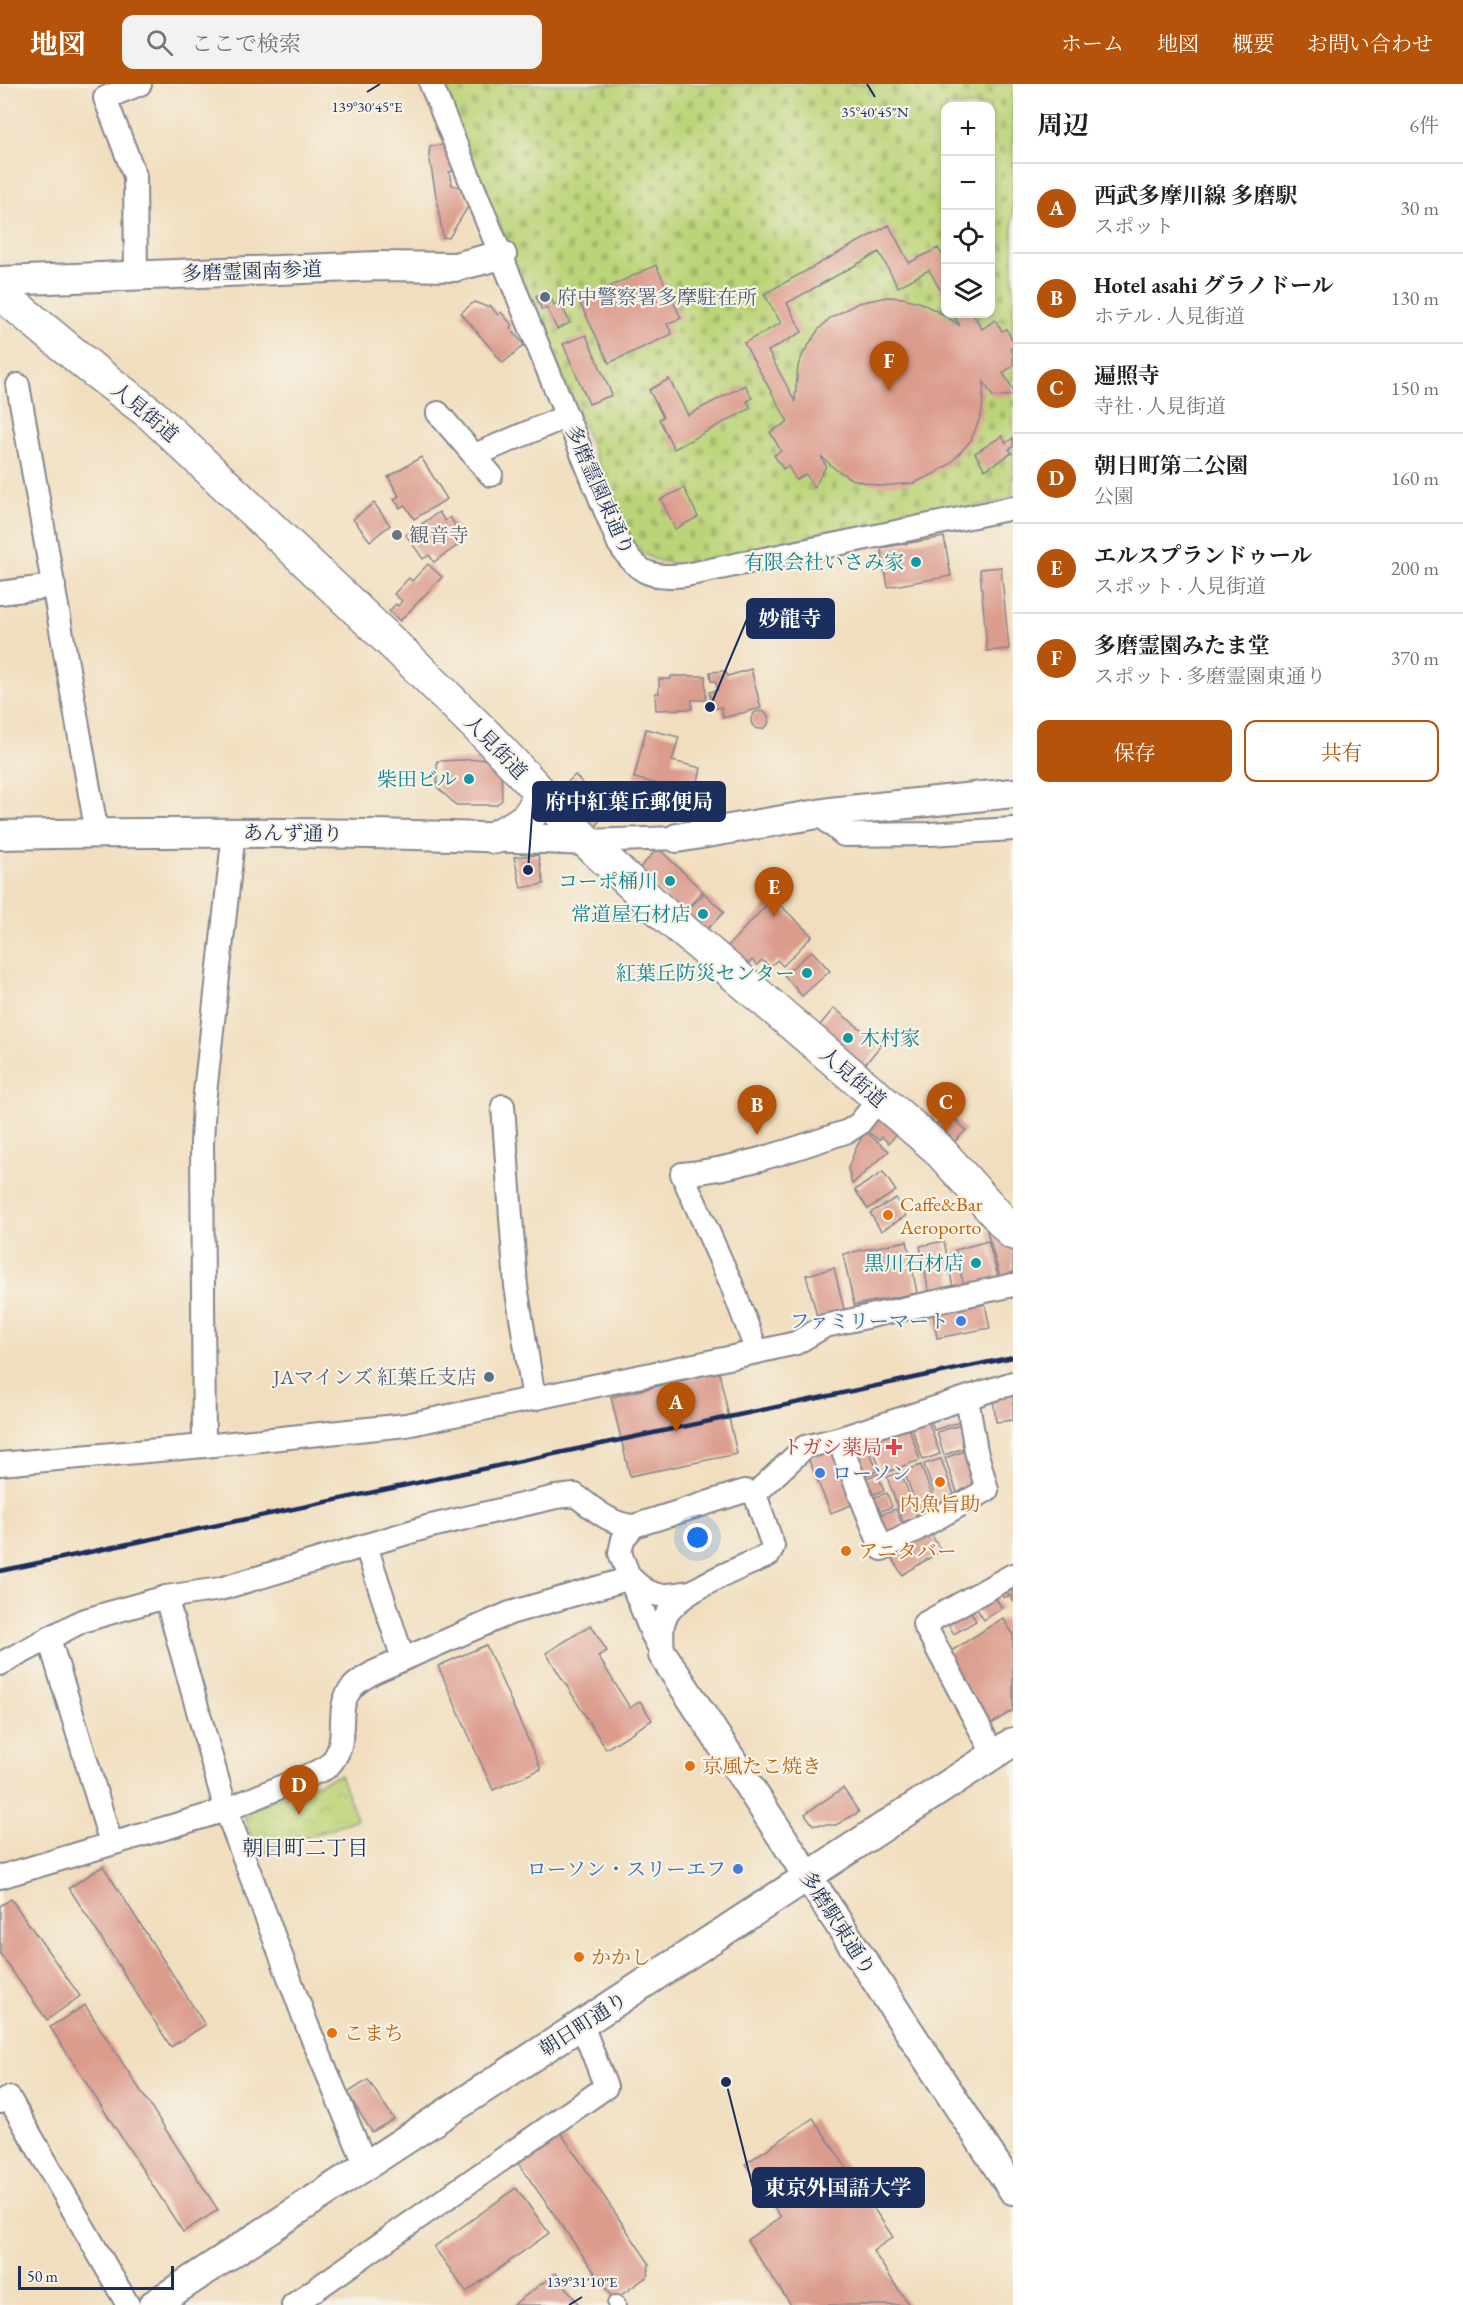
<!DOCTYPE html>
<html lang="ja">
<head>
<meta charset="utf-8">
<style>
	body { margin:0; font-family:"EB Garamond","Noto Serif JP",serif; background:#f2f2f2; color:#202124 }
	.controls { position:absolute; right:18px; top:18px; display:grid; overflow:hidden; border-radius:12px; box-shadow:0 3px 9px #0003 }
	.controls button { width:54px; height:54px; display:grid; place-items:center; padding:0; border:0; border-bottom:2px solid #e0e0e0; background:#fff; color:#202124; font:30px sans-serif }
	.scale { position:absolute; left:18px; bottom:15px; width:156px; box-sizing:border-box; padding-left:6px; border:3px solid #1b2f5e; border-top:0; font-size:16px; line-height:21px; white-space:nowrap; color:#1b2f5e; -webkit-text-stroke:4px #f7f3e8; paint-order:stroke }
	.you { position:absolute; left:698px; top:1454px; width:21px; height:21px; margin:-15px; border:4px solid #fff; border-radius:50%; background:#1a73e8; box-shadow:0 0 0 9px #1a73e833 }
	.badge { display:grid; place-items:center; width:39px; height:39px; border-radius:50%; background:#b45309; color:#fff; font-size:20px; font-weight:700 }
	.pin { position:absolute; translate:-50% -50px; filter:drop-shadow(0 2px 3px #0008) }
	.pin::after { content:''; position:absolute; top:32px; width:21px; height:18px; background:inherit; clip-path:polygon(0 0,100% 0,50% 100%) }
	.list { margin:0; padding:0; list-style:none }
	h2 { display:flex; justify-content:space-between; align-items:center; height:78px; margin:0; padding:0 24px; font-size:26px }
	h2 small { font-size:20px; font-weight:400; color:#757577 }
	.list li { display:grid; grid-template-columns:39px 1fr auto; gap:18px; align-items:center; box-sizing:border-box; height:90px; padding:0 24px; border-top:2px solid #e0e0e0 }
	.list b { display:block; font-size:22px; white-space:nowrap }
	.list p { margin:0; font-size:20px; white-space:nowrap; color:#757577 }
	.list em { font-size:20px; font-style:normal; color:#757577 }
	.actions { display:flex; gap:12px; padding:18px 24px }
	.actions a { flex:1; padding:14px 0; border:2px solid #b45309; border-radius:12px; text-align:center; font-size:21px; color:#b45309 }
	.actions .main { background:#b45309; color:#fff }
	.icon { flex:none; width:33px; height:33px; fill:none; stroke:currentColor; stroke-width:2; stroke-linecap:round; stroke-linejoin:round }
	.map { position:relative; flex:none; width:1013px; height:2221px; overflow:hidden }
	header { display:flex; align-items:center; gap:36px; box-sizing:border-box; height:84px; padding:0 30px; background:#b45309; color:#fff }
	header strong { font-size:28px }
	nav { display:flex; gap:33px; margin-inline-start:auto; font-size:21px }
	.search { width:420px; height:54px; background:#f2f2f2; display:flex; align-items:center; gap:15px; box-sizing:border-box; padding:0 21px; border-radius:12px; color:#757577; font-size:22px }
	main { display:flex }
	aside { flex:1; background:#fff }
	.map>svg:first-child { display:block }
	.cemetery { fill:url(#cemetery-stones); stroke:#6c826b; stroke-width:1.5; fill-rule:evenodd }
	.park { fill:url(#park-crowns); stroke:#6c826b; stroke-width:1.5 }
	.building { fill:#db9b8d }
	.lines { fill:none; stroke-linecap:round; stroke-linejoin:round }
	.pedestrian-casing { stroke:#86868e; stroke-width:20 }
	.minor-casing { stroke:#86868e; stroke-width:26 }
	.tertiary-casing { stroke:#86868e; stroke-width:32 }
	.secondary-casing { stroke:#86868e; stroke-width:36 }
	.pedestrian { stroke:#fff; stroke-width:16 }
	.minor { stroke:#fff; stroke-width:22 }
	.tertiary { stroke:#fff; stroke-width:28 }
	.secondary { stroke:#fff; stroke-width:33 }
	.rail { stroke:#1b2f5e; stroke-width:4.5 }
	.ticks { fill:none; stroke:#1b2f5e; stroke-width:2 }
	.service-dot { fill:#5c6f8a; stroke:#f7f3e8; stroke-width:2 }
	.worship-dot { fill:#6b7280; stroke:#f7f3e8; stroke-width:2 }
	.culture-dot { fill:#0f9aa8; stroke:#f7f3e8; stroke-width:2 }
	.food-dot { fill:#e8710a; stroke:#f7f3e8; stroke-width:2 }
	.shop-dot { fill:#3f7fe0; stroke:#f7f3e8; stroke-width:2 }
	.health-dot { fill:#e0444e; stroke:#f7f3e8; stroke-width:2 }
	.labels { text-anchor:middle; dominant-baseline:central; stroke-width:4.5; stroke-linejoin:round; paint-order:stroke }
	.street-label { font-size:20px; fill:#1b2f5e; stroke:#f7f3e8 }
	.service-label { font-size:20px; fill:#4e5e75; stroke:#f7f3e8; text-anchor:start }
	.worship-label { font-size:20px; fill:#5b616d; stroke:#f7f3e8; text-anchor:start }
	.culture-label { font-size:20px; fill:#0d838f; stroke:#f7f3e8; text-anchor:end }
	.food-label { font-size:20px; fill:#c56008; stroke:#f7f3e8; text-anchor:start }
	.shop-label { font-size:20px; fill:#366cbe; stroke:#f7f3e8; text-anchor:end }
	.health-label { font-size:20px; fill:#be3a42; stroke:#f7f3e8; text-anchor:end }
	.neighbourhood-label { font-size:21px; fill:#1b2f5e; stroke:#f7f3e8 }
	.ticks-label { font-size:15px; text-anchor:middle; fill:#1b2f5e; stroke:#f7f3e8; stroke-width:4.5; stroke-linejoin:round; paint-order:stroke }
	.leader { fill:none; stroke:#1b2f5e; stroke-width:2 }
	.callout-dot { fill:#1b2f5e; stroke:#f7f3e8; stroke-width:2 }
	.callout { fill:#1b2f5e; stroke:#1b2f5e; stroke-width:2 }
	.callout-label { font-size:21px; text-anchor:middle; font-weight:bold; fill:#fff }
</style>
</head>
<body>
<header>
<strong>地図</strong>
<div class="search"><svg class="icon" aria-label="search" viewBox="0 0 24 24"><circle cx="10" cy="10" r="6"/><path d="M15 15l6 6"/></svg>ここで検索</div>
<nav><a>ホーム</a><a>地図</a><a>概要</a><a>お問い合わせ</a></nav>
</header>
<main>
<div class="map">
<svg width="1013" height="2221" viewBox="0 0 1013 2221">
	<defs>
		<pattern id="cemetery-stones" width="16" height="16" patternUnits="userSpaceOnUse" patternTransform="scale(1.5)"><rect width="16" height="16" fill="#bcd478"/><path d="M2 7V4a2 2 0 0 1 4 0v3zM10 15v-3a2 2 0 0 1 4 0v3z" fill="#a1b66a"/></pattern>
		<pattern id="park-crowns" width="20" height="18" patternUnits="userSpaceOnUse" patternTransform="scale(1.5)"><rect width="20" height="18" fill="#bcd478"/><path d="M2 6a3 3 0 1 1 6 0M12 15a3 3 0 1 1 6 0" fill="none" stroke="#a1b66a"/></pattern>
	</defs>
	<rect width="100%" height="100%" fill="#f7f3e8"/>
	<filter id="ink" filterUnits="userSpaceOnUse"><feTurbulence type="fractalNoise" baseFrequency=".0167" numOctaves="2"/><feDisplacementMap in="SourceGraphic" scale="12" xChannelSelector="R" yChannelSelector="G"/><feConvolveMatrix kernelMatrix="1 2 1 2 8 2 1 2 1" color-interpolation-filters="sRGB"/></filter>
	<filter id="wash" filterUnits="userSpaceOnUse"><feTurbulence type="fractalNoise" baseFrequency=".008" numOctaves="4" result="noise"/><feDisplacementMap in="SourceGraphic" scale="24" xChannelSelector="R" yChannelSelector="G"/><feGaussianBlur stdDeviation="1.35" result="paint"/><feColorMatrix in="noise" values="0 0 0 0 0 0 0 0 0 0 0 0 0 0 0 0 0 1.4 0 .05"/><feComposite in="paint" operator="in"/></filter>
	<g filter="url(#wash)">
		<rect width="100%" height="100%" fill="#f1debe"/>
		<path class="cemetery" d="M441 0H1013V415L684 481C655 478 641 474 627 448ZM946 22H990V230H946Z"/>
		<path class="park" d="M340 1691 357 1735 258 1771 242 1727Z"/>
		<g id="blocks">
			<g class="building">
				<path d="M445 61 455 86 449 88 452 101 462 104 469 121 449 154 443 153 429 71 430 62Z"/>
				<path d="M889 141 909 179 938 164 946 177V216L929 186 898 203 879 168 787 219 802 248 768 267 795 317 798 282 803 270 818 246 830 234 858 219 888 213 903 214 919 218 946 232 960 242 953 230H973L982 245 995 236 1002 247 1006 245 1013 257V263L1010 265 1013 269V282L1003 289 1013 305V311L993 313 984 298 982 328 971 356 950 380 934 390 914 399 880 402 851 395 835 385 821 372 826 382 814 404 806 390 796 396 788 382 783 385 774 371 781 367 770 348 788 338 744 259 781 239 764 210Z"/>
				<path d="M656 181 681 234 667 240 672 250 609 279 579 217Z"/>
				<path d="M548 206 554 221 560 218 570 239 557 245 547 224 542 226 536 212Z"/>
				<path d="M474 218 487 223 490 221 498 231 501 228 512 241 510 244 524 261 503 279 461 229Z"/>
				<path d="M586 251 612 311 589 320 563 260Z"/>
				<path d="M669 295 688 331 745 301 752 314 747 317 751 324 674 365 659 335 663 333 649 306Z"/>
				<path d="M1002 352 1006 359 1013 354V363L1009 365 1012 369 985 386 975 369Z"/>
				<path d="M421 373 447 415 414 435 405 421 400 424 394 415 399 412 388 393Z"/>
				<path d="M684 404 698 433 675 445 661 415Z"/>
				<path d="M374 419 390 441 370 457 353 435Z"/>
				<path d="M439 428 445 437 450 433 461 450 456 453 461 459 434 478 429 471 423 475 406 451Z"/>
				<path d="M944 453 951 492 888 503 881 464Z"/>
				<path d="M428 480 442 493 400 537 389 527 396 520 398 522 402 517 394 510 409 494 412 497Z"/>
				<path d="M1001 483 1009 565 987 567 980 485Z"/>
				<path d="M751 585 761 624 723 634 721 623 713 625 709 608 718 606 715 597H711L710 588 725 587 728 592Z"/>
				<path d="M671 592H705L706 616H692V625L656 626 655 609H659V595H671Z"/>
				<circle cx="760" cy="636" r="9"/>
				<path d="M646 645 679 653 672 677 701 684 695 709 634 694Z"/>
				<path d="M489 675 501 686 502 716 496 721H456L437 703V677Z"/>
				<path d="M575 691 604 723 597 742 592 746 555 705 564 698 566 700Z"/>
				<path d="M658 764 703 807 682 830 637 787Z"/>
				<path d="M538 771 544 800 521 804 514 773Z"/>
				<path d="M704 809 724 828 703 850 683 831Z"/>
				<path d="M773 814 812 852 783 882 777 876 770 883 762 876 757 881 752 876 744 884 724 866Z"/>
				<path d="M812 867 830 887 802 912 784 891Z"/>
				<path d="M834 924 881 961 862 984 816 946Z"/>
				<path d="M948 1028 966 1046 945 1068 926 1050Z"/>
				<path d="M874 1033 879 1037 880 1034 902 1044 889 1059 882 1053 879 1056 864 1045Z"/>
				<path d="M865 1048 889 1067 852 1100 848 1084 856 1064Z"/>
				<path d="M883 1088 896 1107 868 1125 855 1106Z"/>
				<path d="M896 1114 906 1132 881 1147 870 1129Z"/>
				<path d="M997 1144 1011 1162 1013 1169V1189L1000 1193 987 1147Z"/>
				<path d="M907 1157 917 1209 854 1221 843 1170Z"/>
				<path d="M944 1157 953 1204 929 1209 920 1162Z"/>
				<path d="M988 1157 998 1193 964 1202 955 1166Z"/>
				<path d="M834 1184 845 1229 818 1236 806 1191Z"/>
				<path d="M985 1220 990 1244 937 1254 933 1230Z"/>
				<path d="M719 1288 737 1370 630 1392 611 1313Z"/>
				<path d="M1013 1304V1336L996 1338 993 1315Z"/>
				<path d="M955 1323 960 1338 934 1346 929 1331Z"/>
				<path d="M926 1331 940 1370 923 1376 909 1336Z"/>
				<path d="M906 1336 920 1376 882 1390 868 1350Z"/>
				<path d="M960 1341 967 1363 944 1371 937 1348Z"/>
				<path d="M863 1348 877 1387 858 1394 844 1354Z"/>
				<path d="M833 1363 856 1419 831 1429 808 1374Z"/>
				<path d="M970 1365 983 1402 958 1411 945 1374Z"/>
				<path d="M941 1375 956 1416 938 1422 924 1380Z"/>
				<path d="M921 1381 936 1423 919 1429 904 1387Z"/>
				<path d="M901 1388 917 1433 903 1438 887 1393Z"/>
				<path d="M878 1390 884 1407 865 1413 860 1396Z"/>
				<path d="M887 1409 892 1423 873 1430 867 1416Z"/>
				<path d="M896 1425 902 1441 880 1451 873 1433Z"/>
				<path d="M926 1441 941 1467 902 1491 887 1465Z"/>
				<path d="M1013 1493V1517L1009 1511 1004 1514 998 1503Z"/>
				<path d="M991 1507 1002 1524 984 1536 973 1519Z"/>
				<path d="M965 1518 976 1537 954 1550 943 1532Z"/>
				<path d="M1003 1534 1013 1550V1626L990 1641 945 1571Z"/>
				<path d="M591 1541 607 1567 598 1572 630 1624 640 1617 652 1636 606 1665 546 1569Z"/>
				<path d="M486 1561 541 1685 493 1706 438 1582Z"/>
				<path d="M843 1704 859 1728 836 1741H813L805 1730Z"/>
				<path d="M103 1782 205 1941 171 1963 69 1804Z"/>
				<path d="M11 1815 80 1912 47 1936 0 1870V1822Z"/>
				<path d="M85 1921 218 2126 183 2148 50 1943Z"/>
				<path d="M368 1996 394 2035 372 2048 347 2009Z"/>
				<path d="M813 2034 893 2153 873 2167 909 2221H791L747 2156 781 2133 745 2080Z"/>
				<path d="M561 2049 649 2179 648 2192 614 2216 518 2079Z"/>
				<path d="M516 2104 549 2149 466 2208 434 2163Z"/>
				<path d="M556 2189 579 2221H513Z"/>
			</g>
		</g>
	</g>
	<g filter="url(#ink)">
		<use href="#blocks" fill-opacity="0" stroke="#86868e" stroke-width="1.5"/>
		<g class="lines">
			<g class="pedestrian-casing">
				<path id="pedestrian" d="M616 2220 617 2221"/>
			</g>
			<g class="minor-casing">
				<g id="minor">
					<path d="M431 0 619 460C638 489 650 495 686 491L1013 424"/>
					<path d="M136 192 135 92 105 14 140 0"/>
					<path d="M18 301 97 750"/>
					<path d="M438 329 491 391"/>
					<path d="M475 371 567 332"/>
					<path d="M0 509 54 502"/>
					<path d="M819 730 844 751 930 750 1013 745"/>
					<path d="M586 757 677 754"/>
					<path d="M503 1022 516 1202 534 1315"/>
					<path d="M757 1268 731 1199 682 1090C739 1085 794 1065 848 1047L859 1040 878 1016"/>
					<path d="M838 1355 882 1465 987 1406 976 1367 967 1314"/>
					<path d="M204 1362 202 1059 204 1018 234 748"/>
					<path d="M0 1380 204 1362 406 1341 757 1268 796 1259 825 1242 1013 1201"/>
					<path d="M745 1407 755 1410 773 1462 769 1471C741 1484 678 1506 665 1534 660 1545 663 1559 663 1571L652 1550 620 1469 623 1455 634 1442Z"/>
					<path d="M755 1410 805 1363 838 1355 1013 1299"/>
					<path d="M366 1462 403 1575"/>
					<path d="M166 1513 226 1726 307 1941 366 2082"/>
					<path d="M49 1554 111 1759"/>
					<path d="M0 1580 82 1537 123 1525 166 1513 220 1505 427 1443 556 1413 575 1411C593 1424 611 1441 634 1442"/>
					<path d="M994 1671 924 1540 1013 1491"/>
					<path d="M0 1793 226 1726 326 1684C354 1660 332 1628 351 1605 357 1597 366 1593 374 1588L510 1529 631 1494C652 1515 661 1513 689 1508"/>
					<path d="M0 2018 9 2014 128 2221"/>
					<path d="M293 2221 606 2003 582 1941"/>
				</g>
			</g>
			<g class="tertiary-casing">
				<g id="tertiary">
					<path d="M0 197 379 182 455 183 502 171"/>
					<path d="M0 751C195 747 391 748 586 757"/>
					<path d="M677 754 830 728 1013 709"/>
					<path d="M663 1571 1013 2106"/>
					<path d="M153 2221 1013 1658"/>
				</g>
			</g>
			<g class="secondary-casing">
				<g id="secondary">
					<path d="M0 209 92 285 152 331 411 577 488 653 586 757 665 831 937 1064 1013 1149"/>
					<path d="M495 753C516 742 538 734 538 707"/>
				</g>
			</g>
			<use href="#pedestrian" class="pedestrian"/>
			<use href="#minor" class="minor"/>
			<use href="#tertiary" class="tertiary"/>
			<use href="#secondary" class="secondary"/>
			<path class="rail" d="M0 1487 1013 1273"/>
		</g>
	</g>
	<path class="ticks" d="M867 0 875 13M367 8 380 0M569 2221 582 2213"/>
	<g class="service-dot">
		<circle cx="545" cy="213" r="6"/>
		<circle cx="489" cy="1293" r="6"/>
	</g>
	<circle class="worship-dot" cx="397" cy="451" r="6"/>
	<g class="culture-dot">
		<circle cx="916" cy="478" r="6"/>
		<circle cx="469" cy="695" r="6"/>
		<circle cx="670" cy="797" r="6"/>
		<circle cx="703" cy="830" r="6"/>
		<circle cx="807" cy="889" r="6"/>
		<circle cx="848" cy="954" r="6"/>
		<circle cx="976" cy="1179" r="6"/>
	</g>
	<g class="food-dot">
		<circle cx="888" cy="1131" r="6"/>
		<circle cx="940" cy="1398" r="6"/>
		<circle cx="846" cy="1467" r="6"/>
		<circle cx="690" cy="1682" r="6"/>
		<circle cx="579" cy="1873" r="6"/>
		<circle cx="332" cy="1949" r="6"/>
	</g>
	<g class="shop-dot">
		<circle cx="961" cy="1237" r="6"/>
		<circle cx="820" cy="1389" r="6"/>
		<circle cx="738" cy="1785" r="6"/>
	</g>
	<path class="health-dot" d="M891 1354h6v6h6v6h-6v6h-6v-6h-6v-6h6z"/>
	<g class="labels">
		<g class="street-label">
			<text transform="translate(252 187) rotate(-2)">多磨霊園南参道</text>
			<text transform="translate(145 328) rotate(40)">人見街道</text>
			<text transform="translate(600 406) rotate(66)">多磨霊園東通り</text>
			<text transform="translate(496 663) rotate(46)">人見街道</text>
			<text transform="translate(293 749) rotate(1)">あんず通り</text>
			<text transform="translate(853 993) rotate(41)">人見街道</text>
			<text transform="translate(838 1839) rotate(57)">多磨駅東通り</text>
			<text transform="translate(583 1940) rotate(-33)">朝日町通り</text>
		</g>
		<g class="service-label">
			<text x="557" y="213">府中警察署多摩駐在所</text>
			<text x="477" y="1293" text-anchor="end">JAマインズ 紅葉丘支店</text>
		</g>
		<g class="worship-label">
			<text x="409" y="451">観音寺</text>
		</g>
		<g class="culture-label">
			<text x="904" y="478">有限会社いさみ家</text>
			<text x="457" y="695">柴田ビル</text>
			<text x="658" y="797">コーポ桶川</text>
			<text x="691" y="830">常道屋石材店</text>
			<text x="795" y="889">紅葉丘防災センター</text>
			<text x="860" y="954" text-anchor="start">木村家</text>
			<text x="964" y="1179">黒川石材店</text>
		</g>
		<g class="food-label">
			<text x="900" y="1120">Caffe&amp;Bar<tspan x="900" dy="23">Aeroporto</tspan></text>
			<text x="940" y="1420" text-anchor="middle">内魚旨助</text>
			<text x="858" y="1467">アニタバー</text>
			<text x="702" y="1682">京風たこ焼き</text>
			<text x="591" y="1873">かかし</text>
			<text x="344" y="1949">こまち</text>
		</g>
		<g class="shop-label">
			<text x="949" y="1237">ファミリーマート</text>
			<text x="832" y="1389" text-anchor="start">ローソン</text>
			<text x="726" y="1785">ローソン・スリーエフ</text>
		</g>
		<g class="health-label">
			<text x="882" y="1363">トガシ薬局</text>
		</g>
		<g class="neighbourhood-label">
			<text x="305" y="1763">朝日町二丁目</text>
		</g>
	</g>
	<g class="ticks-label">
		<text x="367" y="28">139°30'45"E</text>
		<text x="875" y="33">35°40'45"N</text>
		<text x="582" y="2203">139°31'10"E</text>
	</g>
	<path class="leader" d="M710 623L747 535M528 786L533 718M726 1998L753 2104"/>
	<g class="callout-dot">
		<circle cx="710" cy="623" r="6"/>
		<circle cx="528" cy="786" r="6"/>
		<circle cx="726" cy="1998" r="6"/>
	</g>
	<g class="callout">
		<rect x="747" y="515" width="87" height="39" rx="6"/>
		<rect x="533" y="698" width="192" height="39" rx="6"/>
		<rect x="753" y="2084" width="171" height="39" rx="6"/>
	</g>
	<g class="callout-label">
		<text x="790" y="542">妙龍寺</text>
		<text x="629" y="725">府中紅葉丘郵便局</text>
		<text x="838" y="2111">東京外国語大学</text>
	</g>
</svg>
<div class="controls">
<button>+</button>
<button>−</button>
<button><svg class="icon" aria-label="locate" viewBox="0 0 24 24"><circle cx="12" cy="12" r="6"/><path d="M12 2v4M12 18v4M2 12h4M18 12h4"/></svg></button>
<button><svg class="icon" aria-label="layers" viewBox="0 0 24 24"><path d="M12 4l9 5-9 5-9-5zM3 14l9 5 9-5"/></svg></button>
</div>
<div class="scale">50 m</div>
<div class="you"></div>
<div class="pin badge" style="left:676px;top:1348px">A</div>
<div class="pin badge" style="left:757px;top:1051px">B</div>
<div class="pin badge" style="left:946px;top:1048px">C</div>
<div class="pin badge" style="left:299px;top:1731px">D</div>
<div class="pin badge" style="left:774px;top:833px">E</div>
<div class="pin badge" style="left:889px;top:307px">F</div>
</div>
<aside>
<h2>周辺<small>6件</small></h2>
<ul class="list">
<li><span class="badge">A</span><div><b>西武多摩川線 多磨駅</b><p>スポット</p></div><em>30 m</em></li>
<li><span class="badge">B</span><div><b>Hotel asahi グラノドール</b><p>ホテル · 人見街道</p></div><em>130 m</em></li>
<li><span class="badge">C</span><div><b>遍照寺</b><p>寺社 · 人見街道</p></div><em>150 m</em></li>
<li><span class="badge">D</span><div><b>朝日町第二公園</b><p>公園</p></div><em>160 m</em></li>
<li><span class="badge">E</span><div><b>エルスプランドゥール</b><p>スポット · 人見街道</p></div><em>200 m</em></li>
<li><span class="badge">F</span><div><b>多磨霊園みたま堂</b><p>スポット · 多磨霊園東通り</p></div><em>370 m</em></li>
</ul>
<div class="actions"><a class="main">保存</a><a>共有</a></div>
</aside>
</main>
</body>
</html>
